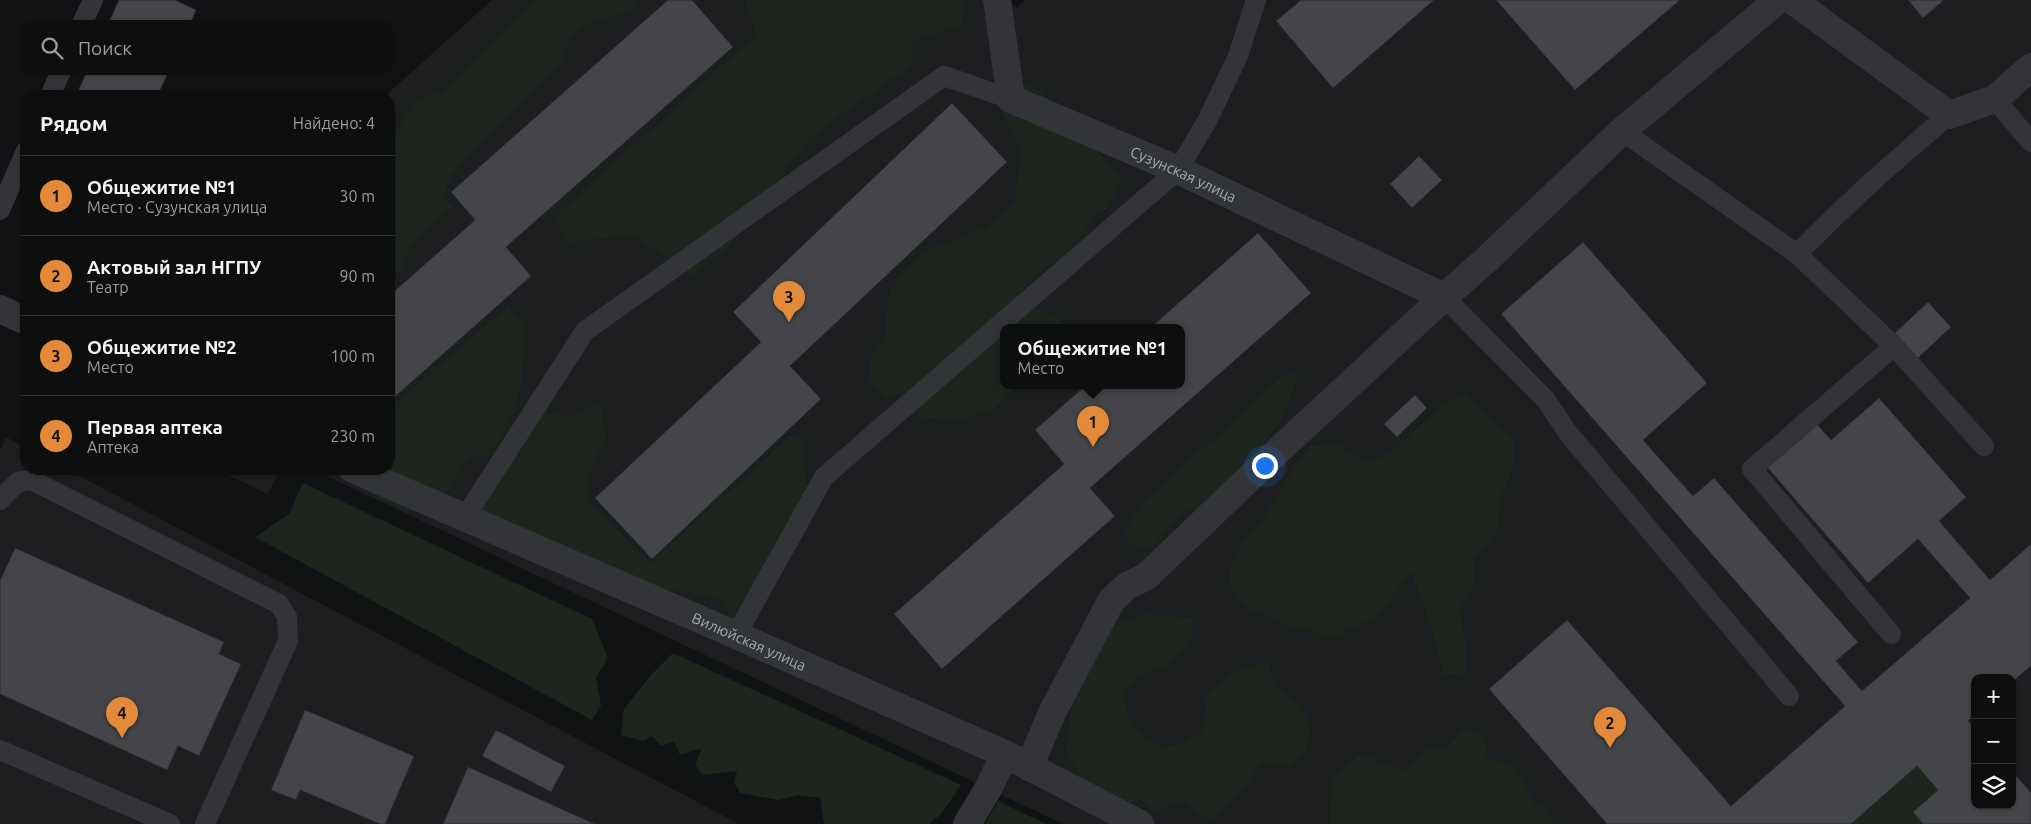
<!DOCTYPE html>
<html lang="ru">
<head>
<meta charset="utf-8">
<style>
	body { margin:0; font-family:Ubuntu,sans-serif; background:#161717; color:#f1f3f6 }
	.controls { position:absolute; right:15px; bottom:15px; display:grid; overflow:hidden; border-radius:10px; box-shadow:0 1px 4px #0004 }
	.controls button { width:45px; height:45px; display:grid; place-items:center; padding:0; border:0; border-bottom:1px solid #2d2e2e; background:#0d0e0e; color:#f1f3f6; font:25px sans-serif }
	.you { position:absolute; left:1264px; top:465px; width:18px; height:18px; margin:-12px; border:4px solid #fff; border-radius:50%; background:#1a73e8; box-shadow:0 0 0 8px #1a73e833 }
	.badge { display:grid; place-items:center; width:32px; height:32px; border-radius:50%; background:#e38a3a; color:#111; font-size:16px; font-weight:700 }
	.pin { position:absolute; translate:-50% -41px; filter:drop-shadow(0 1px 2px #0008) }
	.pin::after { content:''; position:absolute; top:26px; width:18px; height:15px; background:inherit; clip-path:polygon(0 0,100% 0,50% 100%) }
	.popup { position:absolute; left:1000px; top:324px; width:185px; height:65px; box-sizing:border-box; display:grid; place-content:center; border-radius:10px; background:#0d0e0e; filter:drop-shadow(0 1px 4px #0005); font-size:16px; white-space:nowrap; color:#9a9c9e }
	.popup b { font-size:19px; color:#f1f3f6 }
	.popup::after { content:''; position:absolute; left:50%; top:100%; margin-left:-10px; border:10px solid transparent; border-top-color:#0d0e0e }
	.list { margin:0; padding:0; list-style:none }
	h2 { display:flex; justify-content:space-between; align-items:center; height:65px; margin:0; padding:0 20px; font-size:21px }
	h2 small { font-size:16px; font-weight:400; color:#9a9c9e }
	.list li { display:grid; grid-template-columns:32px 1fr auto; gap:15px; align-items:center; box-sizing:border-box; height:80px; padding:0 20px; border-top:1px solid #2d2e2e }
	.list b { display:block; font-size:19px; white-space:nowrap }
	.list p { margin:0; font-size:16px; white-space:nowrap; color:#9a9c9e }
	.list em { font-size:16px; font-style:normal; color:#9a9c9e }
	.icon { flex:none; width:28px; height:28px; fill:none; stroke:currentColor; stroke-width:2; stroke-linecap:round; stroke-linejoin:round }
	.map { position:relative; flex:none; width:2031px; height:824px; overflow:hidden }
	.search { position:absolute; background:#0d0e0e; box-shadow:0 1px 4px #0004; left:20px; top:20px; width:375px; height:55px; display:flex; align-items:center; gap:12px; box-sizing:border-box; padding:0 18px; border-radius:20px; color:#9a9c9e; font-size:19px }
	.panel { position:absolute; background:#0d0e0e; box-shadow:0 1px 4px #0004; left:20px; top:90px; width:375px; height:385px; border-radius:20px }
	.map>svg:first-child { display:block }
	.built { fill:#1d1e20; fill-rule:evenodd }
	.green { fill:#1e251e }
	.building { fill:#434548; stroke:#2c2c2f }
	.lines { fill:none; stroke-linecap:round; stroke-linejoin:round }
	.service { stroke:#333437; stroke-width:20 }
	.minor { stroke:#333437; stroke-width:28 }
	.labels { text-anchor:middle; dominant-baseline:central; stroke-width:4.5; stroke-linejoin:round; paint-order:stroke }
	.street-label { font-size:15px; fill:#a4abb2; stroke:#0c0d0e }
</style>
</head>
<body>
<div class="map">
<svg width="2031" height="824" viewBox="0 0 2031 824">
	<rect width="100%" height="100%" fill="#111213"/>
	<g class="built">
		<path d="M492 0H1008L1016 8 1026 0H2031V824H1063L312 469H389V96H385ZM1004 328H1182V386H1004ZM1975 678H2012V805H1975Z"/>
		<path d="M6 437 26 448V469H66L739 824H0V451Z"/>
		<path d="M215 469H280L268 494Z"/>
	</g>
	<g class="green">
		<path d="M537 0H637L631 13C610 17 584 20 570 38 566 44 565 54 563 61L451 176 442 199 453 206 411 247 401 269 389 278V143L418 99 441 93Z"/>
		<path d="M745 0H966L960 26 913 40 912 65 809 138 731 244 692 277 635 235 566 242 555 216 756 35Z"/>
		<path d="M1015 81 1040 91 1122 176 1108 208 1093 216 1082 236 1021 291 1030 308 1060 318 1061 328H1004V386H1013L1014 390 995 408 967 419 921 418 906 391 886 398 868 380 871 358 886 338 885 318 891 289 921 253 989 226 1015 200 1021 149 1005 120 996 94Z"/>
		<path d="M508 306 525 329 522 379 514 412 500 440 488 455 468 458 446 494 407 513 326 469H389V409Z"/>
		<path d="M1300 373 1282 417 1255 457 1209 505 1185 511 1155 545 1134 547 1123 534 1146 499 1181 465 1223 432 1281 377Z"/>
		<path d="M1465 394 1514 438 1513 469 1500 499 1498 529 1474 562 1475 585 1460 609 1467 655 1466 673 1444 675 1425 607 1411 572 1378 616 1328 639 1310 630 1291 627 1244 606 1230 584 1231 567 1238 549 1264 517 1298 461 1310 446 1337 445 1368 462 1389 454 1438 408Z"/>
		<path d="M590 406 601 407 606 437 589 473 588 501 651 563 790 436 803 438 806 482 801 536 750 625 729 616 723 600 690 592 649 588 476 515 528 408 572 417Z"/>
		<path d="M303 483 592 619 608 658 596 677 601 706 592 720 255 537 289 514Z"/>
		<path d="M1141 614 1193 618 1191 644 1165 667 1139 674 1123 691 1131 725 1146 739 1162 747 1186 744 1202 732 1208 692 1238 671 1268 662 1277 687 1299 703 1311 727 1306 753 1289 767 1264 761 1228 807 1208 820 1183 800 1154 813 1141 800 1116 805 1083 782 1066 750 1070 720 1075 689 1112 628Z"/>
		<path d="M673 653 961 785 941 814 929 824H824L820 798 798 795 778 800 740 793 734 782 737 771 702 775 695 765 702 748 680 755 674 742 661 746 652 736 643 741 621 735 624 709 650 676Z"/>
		<path d="M1467 728 1486 739 1487 758 1515 766 1535 804 1546 807 1554 824H1330L1332 779 1361 754 1385 764 1409 771 1426 748H1446Z"/>
		<path d="M1917 766 1938 790 1913 812 1923 824H1851Z"/>
		<path d="M998 801 1046 824H985Z"/>
	</g>
	<g class="building">
		<path d="M119 0H175L196 10 189 26H107Z"/>
		<path d="M668 0H692L733 47 506 247 531 276 389 402V296L475 220 451 192Z"/>
		<path d="M1301 0H1434L1333 88 1276 21Z"/>
		<path d="M1496 0H1680L1575 90Z"/>
		<path d="M1908 0H1944L1923 18Z"/>
		<path d="M88 69H170L157 96H76Z"/>
		<path d="M952 103 1007 162 790 366 821 399 652 559 595 498 761 342 733 312Z"/>
		<path d="M1419 156 1442 180 1412 208 1390 184Z"/>
		<path d="M1258 233 1311 293 1090 488 1115 516 942 669 894 614 1064 464 1035 430 1085 386H1182V328H1150Z"/>
		<path d="M1583 242 1707 383 1643 440 1693 496 1714 478 1858 642 1836 661 1862 691 1970 598 1918 539 1868 583 1766 466 1816 423 1831 440 1879 398 1966 497 1939 521 1990 580 2031 544V666L2012 682V678H1975V715L1968 721 1975 728V805H2012V771L2031 793V824H1923L1913 812 1938 790 1917 766 1851 824H1607L1489 689 1567 620 1731 806 1845 706 1501 314Z"/>
		<path d="M1928 302 1951 327 1918 358 1895 333Z"/>
		<path d="M1415 395 1427 408 1397 437 1384 424Z"/>
		<path d="M15 548 224 642 219 654 241 664 199 756 178 746 167 770 0 694V581Z"/>
		<path d="M305 710 414 756 385 824H380L300 790 296 800 271 790Z"/>
		<path d="M496 730 565 766 551 792 482 756Z"/>
		<path d="M468 767 595 824H443Z"/>
	</g>
	<g class="lines">
		<g class="service">
			<path d="M81 26 93 0"/>
			<path d="M50 96 62 69"/>
			<path d="M1995 99 2031 142"/>
			<path d="M1622 131 1797 254 1894 346 1984 446"/>
			<path d="M0 210 26 151"/>
			<path d="M1797 254C1845 205 1896 159 1949 115"/>
			<path d="M1444 297 1546 400 1568 433 1789 696"/>
			<path d="M0 500 18 482 31 480 279 604 287 617 288 641 205 824"/>
			<path d="M465 517 585 331 944 76 1011 99"/>
			<path d="M1891 634 1752 469 1894 346"/>
			<path d="M736 635 824 477 1178 170 1207 121 1238 56 1256 0"/>
			<path d="M0 750 170 824"/>
		</g>
		<g class="minor">
			<path id="s1" d="M997 0 1011 99 1178 170 1444 297"/>
			<path d="M1792 0 1949 115 1995 99 2031 67"/>
			<path d="M0 309 26 321"/>
			<path id="s2" d="M353 469 736 635 1005 754 1140 824"/>
			<path d="M1029 767 1052 713 1111 601 1127 586 1147 576 1266 462 1444 297 1484 262 1622 131 1778 0"/>
			<path d="M967 824 988 789 1005 754"/>
		</g>
	</g>
	<g class="labels">
		<g class="street-label">
			<text stroke="none"><textPath href="#s1" startOffset="288">Сузунская улица</textPath></text>
			<text stroke="none"><textPath href="#s2" startOffset="432">Вилюйская улица</textPath></text>
		</g>
	</g>
</svg>
<div class="controls">
<button>+</button>
<button>−</button>
<button><svg class="icon" aria-label="layers" viewBox="0 0 24 24"><path d="M12 4l9 5-9 5-9-5zM3 14l9 5 9-5"/></svg></button>
</div>
<div class="you"></div>
<div class="pin badge" style="left:1093px;top:447px">1</div>
<div class="popup"><b>Общежитие №1</b>Место</div>
<div class="pin badge" style="left:1610px;top:748px">2</div>
<div class="pin badge" style="left:789px;top:322px">3</div>
<div class="pin badge" style="left:122px;top:738px">4</div>
<div class="search"><svg class="icon" aria-label="search" viewBox="0 0 24 24"><circle cx="10" cy="10" r="6"/><path d="M15 15l6 6"/></svg>Поиск</div>
<section class="panel">
<h2>Рядом<small>Найдено: 4</small></h2>
<ul class="list">
<li><span class="badge">1</span><div><b>Общежитие №1</b><p>Место · Сузунская улица</p></div><em>30 m</em></li>
<li><span class="badge">2</span><div><b>Актовый зал НГПУ</b><p>Театр</p></div><em>90 m</em></li>
<li><span class="badge">3</span><div><b>Общежитие №2</b><p>Место</p></div><em>100 m</em></li>
<li><span class="badge">4</span><div><b>Первая аптека</b><p>Аптека</p></div><em>230 m</em></li>
</ul>
</section>
</div>
</body>
</html>
